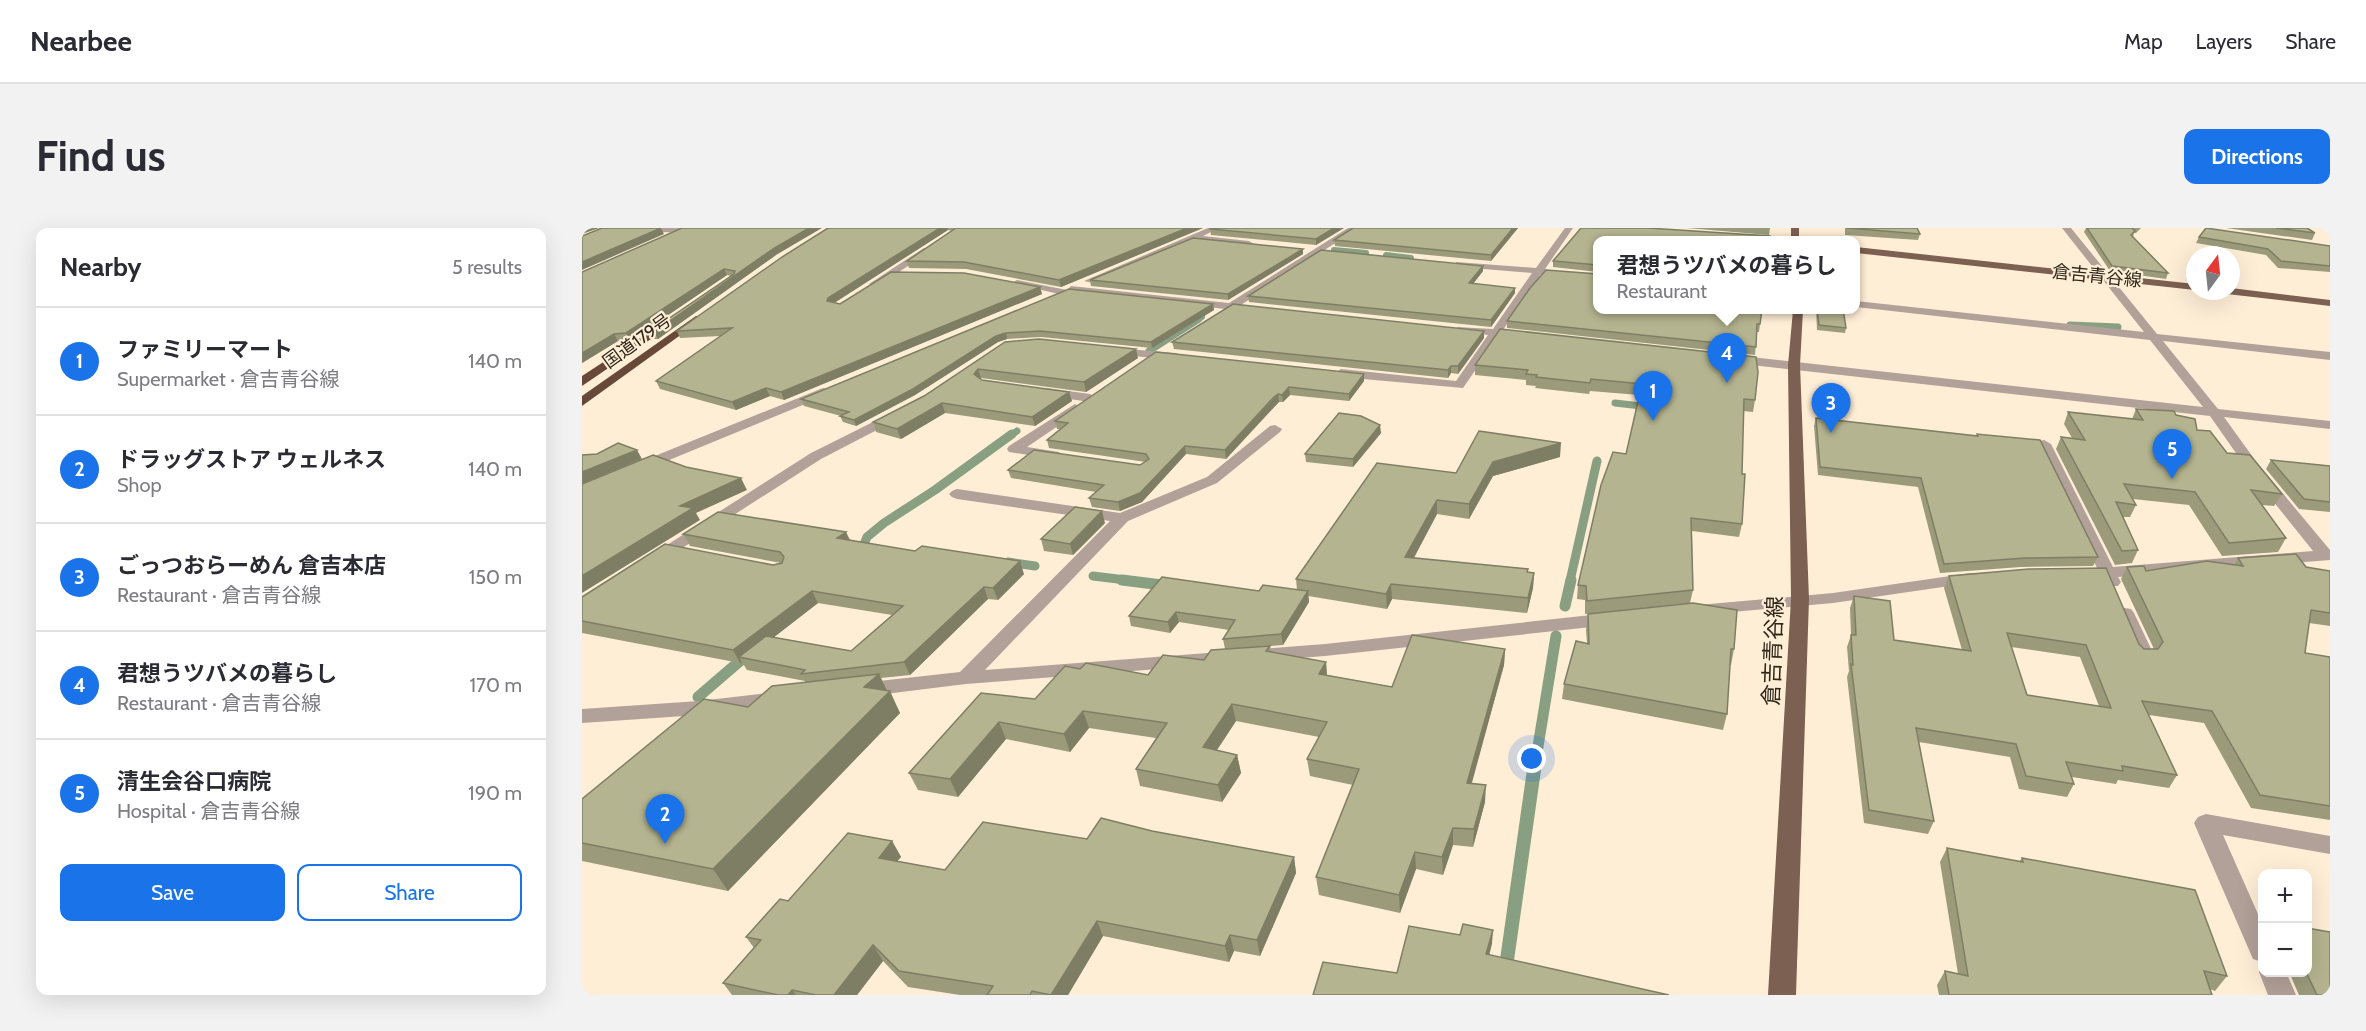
<!DOCTYPE html>
<html lang="en">
<head>
<meta charset="utf-8">
<style>
	body { margin:0; font-family:Cabin,"Noto Sans JP",sans-serif; background:#f2f2f3; color:#2b2b33 }
	.controls { position:absolute; right:18px; bottom:18px; display:grid; overflow:hidden; border-radius:12px; box-shadow:0 6px 24px #0002 }
	.controls button { width:54px; height:54px; display:grid; place-items:center; padding:0; border:0; border-bottom:2px solid #e1e1e2; background:#fff; color:#2b2b33; font:30px sans-serif }
	.compass { position:absolute; left:1604px; top:18px; width:54px; height:54px; border-radius:50%; background:#fff; box-shadow:0 6px 24px #0002; rotate:15deg }
	.you { position:absolute; left:950px; top:531px; width:21px; height:21px; margin:-15px; border:4px solid #fff; border-radius:50%; background:#1a73e8; box-shadow:0 0 0 9px #1a73e833 }
	.badge { display:grid; place-items:center; width:39px; height:39px; border-radius:50%; background:#1a73e8; color:#fff; font-size:20px; font-weight:700 }
	.pin { position:absolute; translate:-50% -50px; filter:drop-shadow(0 2px 3px #0008) }
	.pin::after { content:''; position:absolute; top:32px; width:21px; height:18px; background:inherit; clip-path:polygon(0 0,100% 0,50% 100%) }
	.popup { position:absolute; left:1011px; top:8px; width:267px; height:78px; box-sizing:border-box; display:grid; place-content:center; border-radius:12px; background:#fff; filter:drop-shadow(0 2px 4px #0005); font-size:20px; white-space:nowrap; color:#7c7c81 }
	.popup b { font-size:22px; color:#2b2b33 }
	.popup::after { content:''; position:absolute; left:50%; top:100%; margin-left:-12px; border:12px solid transparent; border-top-color:#fff }
	.list { margin:0; padding:0; list-style:none }
	h2 { display:flex; justify-content:space-between; align-items:center; height:78px; margin:0; padding:0 24px; font-size:26px }
	h2 small { font-size:20px; font-weight:400; color:#7c7c81 }
	.list li { display:grid; grid-template-columns:39px 1fr auto; gap:18px; align-items:center; box-sizing:border-box; height:108px; padding:0 24px; border-top:2px solid #e1e1e2 }
	.list b { display:block; font-size:22px; white-space:nowrap }
	.list p { margin:0; font-size:20px; white-space:nowrap; color:#7c7c81 }
	.list em { font-size:20px; font-style:normal; color:#7c7c81 }
	.actions { display:flex; gap:12px; padding:18px 24px }
	.actions a { flex:1; padding:14px 0; border:2px solid #1a73e8; border-radius:12px; text-align:center; font-size:21px; color:#1a73e8 }
	.actions .main { background:#1a73e8; color:#fff }
	.map { position:relative; flex:none; width:1748px; height:767px; overflow:hidden; border-radius:12px }
	header { display:flex; align-items:center; gap:36px; box-sizing:border-box; height:84px; padding:0 30px; background:#fff; border-bottom:2px solid #e1e1e2 }
	header strong { font-size:28px }
	nav { display:flex; gap:33px; margin-inline-start:auto; font-size:21px }
	.intro { display:flex; align-items:center; justify-content:space-between; box-sizing:border-box; height:144px; padding:0 36px }
	h1 { margin:0; font-size:42px }
	.button { padding:15px 27px; border-radius:12px; background:#1a73e8; color:#fff; font-size:21px; font-weight:700 }
	main { display:flex; gap:36px; padding:0 36px }
	aside { flex:1; background:#fff; border-radius:12px; box-shadow:0 6px 24px #0002 }
	.map>svg:first-child { display:block }
	.lines { fill:none; stroke-linecap:round; stroke-linejoin:round }
	.stream-far4 { stroke:#889f81; stroke-width:6 }
	.stream-far3 { stroke:#889f81; stroke-width:7 }
	.stream-far2 { stroke:#889f81; stroke-width:9 }
	.stream-far1 { stroke:#889f81; stroke-width:11 }
	.stream { stroke:#889f81; stroke-width:14 }
	.minor { fill:#b2a199; fill-rule:evenodd }
	.major { fill:#7c6052; fill-rule:evenodd }
	.highway { fill:#684939; fill-rule:evenodd }
	.wall { fill:#9b9b7c; fill-rule:evenodd }
	.shaded-wall { fill:#7e7e65 }
	.building { fill:#b4b490; stroke:#7e7e65; stroke-width:1.5; fill-rule:evenodd }
	.labels { text-anchor:middle; dominant-baseline:central; stroke-width:4.5; stroke-linejoin:round; paint-order:stroke }
	.far-street-label { font-size:18px; fill:#2e271b; stroke:#ffeed6 }
	.street-label { font-size:22px; fill:#2e271b; stroke:#ffeed6 }
</style>
</head>
<body>
<header>
<strong>Nearbee</strong>
<nav><a>Map</a><a>Layers</a><a>Share</a></nav>
</header>
<div class="intro"><h1>Find us</h1><a class="button">Directions</a></div>
<main>
<aside>
<h2>Nearby<small>5 results</small></h2>
<ul class="list">
<li><span class="badge">1</span><div><b>ファミリーマート</b><p>Supermarket · 倉吉青谷線</p></div><em>140 m</em></li>
<li><span class="badge">2</span><div><b>ドラッグストア ウェルネス</b><p>Shop</p></div><em>140 m</em></li>
<li><span class="badge">3</span><div><b>ごっつおらーめん 倉吉本店</b><p>Restaurant · 倉吉青谷線</p></div><em>150 m</em></li>
<li><span class="badge">4</span><div><b>君想うツバメの暮らし</b><p>Restaurant · 倉吉青谷線</p></div><em>170 m</em></li>
<li><span class="badge">5</span><div><b>清生会谷口病院</b><p>Hospital · 倉吉青谷線</p></div><em>190 m</em></li>
</ul>
<div class="actions"><a class="main">Save</a><a>Share</a></div>
</aside>
<div class="map">
<svg width="1748" height="767" viewBox="0 0 1748 767">
	<rect width="100%" height="100%" fill="#ffeed6"/>
	<g class="lines">
		<g class="stream-far4">
			<path d="M752 22 784 25"/>
			<path d="M804 27 829 30"/>
			<path d="M615 92 620 89"/>
		</g>
		<g class="stream-far3">
			<path d="M1488 97 1536 99"/>
			<path d="M567 123 617 91"/>
			<path d="M1033 175 1068 179"/>
			<path d="M428 208 435 203"/>
		</g>
		<g class="stream-far2">
			<path d="M278 326 285 309 302 295 353 262 430 206"/>
			<path d="M426 334 453 338"/>
			<path d="M511 348 552 353"/>
			<path d="M988 353 1015 233"/>
		</g>
		<g class="stream-far1">
			<path d="M540 352 588 358"/>
			<path d="M983 378 989 352"/>
			<path d="M116 469 166 426"/>
			<path d="M953 537 974 408"/>
		</g>
		<path class="stream" d="M920 767 953 535"/>
		<g class="minor">
			<path d="M53 0H105L107 2 103 5 57 3Z"/>
			<path d="M626 0H637L621 8 667 13 672 16 667 19 611 13 511 55 502 53Z"/>
			<path d="M766 0H776L659 77 673 79V83L669 84 486 63 481 67 430 55 435 52 485 62 489 58 647 75Z"/>
			<path d="M983 0H991L963 41 971 44 966 47 959 46 921 102 938 104 944 107 938 110 917 108 881 160 759 149 753 145 759 141 874 153 906 107 875 103V99L911 101 950 45 877 39 874 38V34L954 40Z"/>
			<path d="M1480 0H1489L1575 106 1748 124V132L1581 113 1636 181 1748 193V201L1642 189 1673 232 1748 322V332L1536 349 1539 354 1536 358H1524L1519 350 1497 349 1494 345 1497 341 1515 340 1455 216 1457 213 1462 212 1469 216 1531 339 1731 323 1663 238 1628 188 1151 135 1145 131 1151 127 1621 179 1568 112 1274 79V73L1562 104Z"/>
			<path d="M342 20 350 22 296 58 287 56Z"/>
			<path d="M532 120 594 125 600 129 594 133 528 125V121Z"/>
			<path d="M241 160 245 161 247 164 245 167 63 242H53L51 239 53 236Z"/>
			<path d="M464 160 508 166 514 170 508 174 460 167 458 164Z"/>
			<path d="M493 176 500 180 498 183 445 219 477 224 479 227 477 230 472 231 427 224 425 221 427 218Z"/>
			<path d="M313 183 320 187 318 190 239 231 77 335H65L63 331 229 225Z"/>
			<path d="M693 197 700 201 698 204 635 255 546 293 403 442 743 416 1028 385 1034 387 1037 391 1034 395 1028 397 743 428 384 456 279 469 272 467 269 462 272 457 279 455 378 444 528 293 375 271 370 269 367 266 370 263 375 261 538 285 625 249 688 198Z"/>
			<path d="M1389 345 1395 346 1398 350 1395 354 1251 375 1116 387 1110 386 1107 382 1110 378 1116 377 1251 365Z"/>
			<path d="M1543 380 1549 381 1552 385 1572 427 1569 431H1555L1552 427 1534 385 1537 381Z"/>
			<path d="M195 464 202 466 205 471 202 476 117 487 0 495V481L117 473Z"/>
			<path d="M1624 586 1748 608V626L1641 607 1680 695V734L1671 731 1612 595 1616 589Z"/>
			<path d="M1680 736V744H1704L1714 767H1686L1677 744Z"/>
		</g>
		<g class="major">
			<rect x="1209" y="0" width="8" height="12"/>
			<path d="M1274 19 1613 56V62L1274 25Z"/>
			<path d="M1649 60 1748 72V78L1645 66 1640 63H1649Z"/>
			<path d="M1211 82H1221L1218 137 1227 371 1214 767H1186L1209 371 1206 137Z"/>
		</g>
		<g class="highway">
			<path d="M114 88 118 89V93L0 178V168Z"/>
			<path d="M87 91 92 94 91 96 0 158V148Z"/>
		</g>
	</g>
	<g class="wall">
		<path d="M246 0H621L479 59 384 41 327 40 325 33 371 3 366 2 252 75 258 76 458 59 460 66 202 172 188 168 154 182 78 161 74 153 139 108 98 110 95 103Z"/>
		<path d="M762 0 734 17 629 7 628 1Z"/>
		<path d="M936 0 909 33 753 18 752 12Z"/>
		<path d="M1105 0H1188L1187 7Z"/>
		<path d="M1263 0H1335L1338 6 1336 12 1263 7Z"/>
		<path d="M1504 0H1559L1554 5H1552L1551 9 1586 45 1584 51 1528 43 1502 4Z"/>
		<path d="M1644 0H1725L1733 5 1730 12Z"/>
		<path d="M1617 9 1748 18V44L1696 40 1684 27 1614 15Z"/>
		<path d="M1016 12V44L971 39V33Z"/>
		<path d="M721 21V26L646 72 509 58 508 52Z"/>
		<path d="M194 27 76 111H71L67 104 149 48 145 47 48 113H36L0 135V44Z"/>
		<path d="M901 38V43L891 56 933 65 909 99 667 74 666 68Z"/>
		<path d="M487 61 631 76 632 82 570 120 459 109 425 111 416 114 333 167 274 198 261 194 258 188H259L222 178 219 171Z"/>
		<path d="M1234 81H1261L1264 100 1263 105 1235 102Z"/>
		<path d="M925 93 1178 96 1177 104H1175L1173 127 925 100Z"/>
		<path d="M918 101 1173 172 1171 184 1161 183 1160 246V296L1157 309 1110 303 1111 362 1108 375 1003 386V372L995 371 996 357 1044 226 1057 167 1008 163 1007 166 953 160 954 158 944 157V152L893 147V137Z"/>
		<path d="M902 110 876 146 869 145 866 150 592 121 590 114Z"/>
		<path d="M423 114 556 130 504 164 399 150 398 151 400 152 487 164 490 173 453 198 363 185 319 211 294 204 291 194 342 168Z"/>
		<path d="M574 124 782 153 767 173 708 167 701 174H697L692 178 644 231 604 226 560 274 538 283 510 279 507 270 514 264 429 250 426 242 558 237 564 234 467 220 465 212 478 201H475L473 193Z"/>
		<path d="M1554 181 1594 187 1700 266 1692 278 1680 277 1704 310 1696 324 1640 328 1607 277 1551 271 1554 277 1548 289H1541L1556 322 1550 335 1533 337 1474 221 1479 209 1490 210 1482 196 1486 184 1550 191Z"/>
		<path d="M1234 190 1395 208V206L1516 329 1511 338 1439 339 1358 345 1336 259 1236 247 1232 198Z"/>
		<path d="M799 205 771 239 724 234 723 226Z"/>
		<path d="M978 229 911 248 887 291 855 286 832 330 946 341 945 344 952 345 951 360 945 385 810 371 805 381 726 368 727 374 701 417 688 418 689 424 744 434 745 447 810 459 923 421 922 437 889 556 903 574 891 619 871 617 861 647 834 641 818 685 737 667 734 649 771 557 728 548 725 531 737 509 654 493 635 522 655 527 659 545 640 574 558 558 554 541 574 510 507 500 488 524 424 511 376 569 336 562 327 545 453 471 498 441 566 447 622 432 643 421 641 411 647 402 597 394 588 405 549 398 547 388 677 363 715 362 714 351 874 245Z"/>
		<path d="M1689 232 1748 238V284L1717 281 1684 241Z"/>
		<path d="M523 295 491 327 462 323 459 311Z"/>
		<path d="M101 306 268 312 442 346 416 372 406 371 328 447 299 450 305 463 318 485 146 663 0 633V571L166 479 223 454V453L165 442 160 434 158 435 0 405V369L199 335 108 318ZM236 375 310 387 269 423 192 409Z"/>
		<path d="M1656 330 1748 343V398L1727 395 1723 425 1748 429V592L1669 580 1622 495 1567 487 1595 547 1587 560 1536 552 1534 556 1490 549 1492 556 1485 569 1437 561 1428 529 1337 514 1352 593 1346 606 1282 595 1265 449 1267 443 1265 419 1269 407 1268 380 1272 368 1312 412 1380 422 1362 360 1367 348 1557 416 1562 421H1572L1539 351 1545 339 1564 343 1652 337ZM1429 419 1498 429 1517 478 1445 467Z"/>
		<path d="M1006 386 1152 421 1149 437H1148L1145 486 1141 502 980 471 982 456 1005 415 1004 402Z"/>
		<path d="M570 603 712 629 714 645 678 728 652 723 647 734 521 708 486 767H378L326 759 301 733 275 767H150L141 755 172 720 164 709 206 673 310 613 319 629 315 633 363 642 505 611Z"/>
		<path d="M1365 620 1437 634 1440 630 1645 748 1633 763 1628 761 1630 767H1357L1355 757 1363 743 1376 746 1358 634Z"/>
		<path d="M1707 744H1725L1748 767H1717Z"/>
	</g>
	<g class="shaded-wall">
		<path d="M0 0H17L0 6Z"/>
		<path d="M79 0 82 6 0 42V34Z"/>
		<path d="M227 0H240L194 27 76 111 72 104 191 21Z"/>
		<path d="M358 0H365L366 2 249 77 245 73 246 70Z"/>
		<path d="M605 0H621L479 59 477 52Z"/>
		<path d="M752 0H762L734 17V11Z"/>
		<path d="M931 0H936L909 33V27Z"/>
		<path d="M721 21V26L646 72V66Z"/>
		<path d="M901 38V43L887 61V55Z"/>
		<path d="M142 41 145 47 48 113 44 105Z"/>
		<path d="M458 59 460 66 202 172 199 164Z"/>
		<path d="M933 60V65L909 99V92Z"/>
		<path d="M631 76 632 82 570 120 569 114Z"/>
		<path d="M902 103V110L876 146V138Z"/>
		<path d="M424 105 425 111 416 114 333 167 274 198 272 192 414 108Z"/>
		<path d="M32 106 36 113 0 135V125Z"/>
		<path d="M554 121 556 130 504 164 502 154Z"/>
		<path d="M869 138V145L866 150V142Z"/>
		<path d="M396 141 399 150 395 155 392 146Z"/>
		<path d="M782 146V153L767 173V166Z"/>
		<path d="M707 159 708 167 701 174 700 167Z"/>
		<path d="M184 160 188 168 154 182 150 174Z"/>
		<path d="M487 164 490 173 453 198 450 189Z"/>
		<path d="M696 166 697 174 644 231 643 222Z"/>
		<path d="M360 175 363 185 319 211 315 201Z"/>
		<path d="M798 197 799 205 771 239V231Z"/>
		<path d="M979 215 978 229 911 248 887 291V276L911 234Z"/>
		<path d="M603 218 604 226 560 274 538 283 536 274Z"/>
		<path d="M55 222 60 231 0 256V244Z"/>
		<path d="M159 250 165 262 114 285 118 292 0 365V348L98 278Z"/>
		<path d="M855 272V286L824 344 823 329Z"/>
		<path d="M520 283 523 295 491 327 488 316Z"/>
		<path d="M264 304 270 316 255 310Z"/>
		<path d="M438 333 442 346 416 372 411 360Z"/>
		<path d="M952 345 951 360 945 385 946 370Z"/>
		<path d="M809 356 810 371 805 381 804 366Z"/>
		<path d="M402 359 406 371 328 447 322 434Z"/>
		<path d="M230 363 236 375 165 430 157 429 160 434 158 435 151 422Z"/>
		<path d="M726 363 727 374 701 417 699 406Z"/>
		<path d="M594 384 597 394 588 405 586 394Z"/>
		<path d="M923 421 922 437 885 573V555Z"/>
		<path d="M744 434 745 451 737 446Z"/>
		<path d="M297 446 306 465 308 463 318 485 146 663 131 641 282 459Z"/>
		<path d="M650 476 654 493 625 537 621 519Z"/>
		<path d="M501 483 507 500 488 524 482 506Z"/>
		<path d="M417 494 424 511 376 569 368 551Z"/>
		<path d="M655 527 659 545 640 574 636 557Z"/>
		<path d="M904 557 903 574 891 619 892 601Z"/>
		<path d="M871 600V617L861 647 860 629Z"/>
		<path d="M310 613 319 629 305 645 297 630Z"/>
		<path d="M833 624 834 641 818 685 817 667Z"/>
		<path d="M712 629 714 645 678 728 675 712Z"/>
		<path d="M515 693 521 708 486 767H469Z"/>
		<path d="M911 702 910 716 904 740V726Z"/>
		<path d="M648 707 652 723 647 734 643 718Z"/>
		<path d="M291 717 301 733 275 767H252Z"/>
		<path d="M210 762 214 767H206Z"/>
	</g>
	<g class="building">
		<path d="M20 0H79L0 34V8Z"/>
		<path d="M100 0H227L191 21 72 104H67L152 46 153 43 142 41 44 105 32 106 0 125V44Z"/>
		<path d="M246 0H358L246 70 245 73 258 76 309 44 382 45 458 59 199 164 184 160 150 174 74 153 150 100 95 103 200 29Z"/>
		<path d="M374 0H605L477 52 382 34 325 33Z"/>
		<path d="M629 0H752L734 11 628 1Z"/>
		<path d="M771 0H931L909 27 752 12Z"/>
		<path d="M999 0H1066L1188 8 1187 12H1016V37L971 33Z"/>
		<path d="M1265 0H1335L1338 6Z"/>
		<path d="M1505 0H1550L1553 3 1549 7 1586 45 1530 38Z"/>
		<path d="M1624 0 1748 18V38L1699 33 1686 21 1617 9Z"/>
		<path d="M1694 0H1725L1733 5Z"/>
		<path d="M611 10 721 21 646 66 508 52Z"/>
		<path d="M739 22 901 38 887 55 933 60 909 92 666 68Z"/>
		<path d="M964 42 1016 46V81H1180L1178 96H1175L1174 119 925 93 948 60Z"/>
		<path d="M487 61 631 76 569 114 458 103 424 105 414 108 331 161 272 192 258 188 267 184 219 171Z"/>
		<path d="M651 76 902 103 876 138H869L866 142 590 114Z"/>
		<path d="M1235 81H1261L1264 100 1237 97Z"/>
		<path d="M918 101 1174 129 1176 144 1173 172 1162 171 1160 246H1163L1160 296 1109 290 1111 362 1005 373 1004 358 996 357 1019 257 1031 224 1044 226 1060 156 1009 151 1008 155 954 149 955 147 944 146 946 142 893 137Z"/>
		<path d="M457 111 554 121 502 154 396 141 392 146 400 152 487 164 450 189 360 175 315 201 291 194 342 168 423 114Z"/>
		<path d="M574 124 782 146 767 166 707 159 700 167 696 166 691 170 643 222 603 218 558 265 536 274 507 270 522 257 426 242 452 222 558 237 567 231 564 226 465 212 486 195 473 193Z"/>
		<path d="M1554 181 1592 183 1594 187 1613 191 1615 202 1628 203 1645 225 1668 227 1700 266 1669 262 1704 310 1647 315 1613 264 1542 256 1554 277 1534 274 1556 322 1540 323 1479 209 1503 212 1486 184 1561 192Z"/>
		<path d="M757 185 779 188 798 197 771 231 723 226Z"/>
		<path d="M1234 190 1396 208 1395 206 1458 212 1516 329 1443 330 1362 336 1339 250 1238 239Z"/>
		<path d="M897 203 979 215 911 234 887 276 855 272 823 329 946 341 945 344 952 345 946 370 809 356 804 366 714 351 795 235 874 245Z"/>
		<path d="M36 215 55 222 0 244V227L15 226Z"/>
		<path d="M71 227 104 239 159 250 98 278 111 280 0 348V256Z"/>
		<path d="M1689 232 1748 238V274L1722 271Z"/>
		<path d="M493 279 520 283 488 316 459 311Z"/>
		<path d="M136 284 264 304 255 310 333 323 340 318 438 333 411 360 402 359 322 434 219 446 223 442 157 429 184 408 269 423 321 378 230 363 151 422 0 393V369L83 316 191 337 200 335 202 329 198 324 101 306Z"/>
		<path d="M1714 326 1724 339 1748 343V385L1729 382 1723 425 1748 429V578L1678 567 1630 483 1560 473 1595 547 1540 538 1541 543 1484 534 1492 556 1444 548 1434 516 1334 500 1352 593 1287 582 1269 436 1271 437 1269 407H1274L1272 368 1308 373 1312 412 1389 423 1367 348 1447 341 1524 340 1557 416 1562 421H1576L1581 414 1545 339 1562 338 1564 343 1625 333 1661 338 1656 330ZM1425 405 1504 417 1529 480 1445 467Z"/>
		<path d="M580 349 677 363 681 357 726 363 699 406 641 411 653 392 594 384 586 394 547 388Z"/>
		<path d="M1111 375 1155 382 1152 421H1149L1145 486 982 456 994 413 1007 416 1006 386Z"/>
		<path d="M830 407 923 421 885 555 904 557 892 601 871 600 860 629 833 624 817 667 734 649 777 541 725 531 745 494 650 476 621 519 655 527 636 557 554 541 585 495 501 483 482 506 417 494 368 551 327 545 399 465 453 471 483 438 498 441 504 435 566 447 581 427 622 432 629 422 688 418 684 423 744 434 737 446 810 459Z"/>
		<path d="M297 446 282 459 308 463 131 641 0 615V571L122 471 166 479 190 458Z"/>
		<path d="M519 590 570 603 712 629 675 712 648 707 643 718 515 693 469 767 450 763 448 767H405L411 758 317 743 291 717 252 767H234L210 762 206 767H196L141 755 179 712 164 709 198 671 206 673 266 605 310 613 297 630 363 642 401 594 505 611Z"/>
		<path d="M1365 620 1441 634 1440 630 1613 662 1645 748 1622 743 1630 767H1367L1363 743 1386 748Z"/>
		<path d="M881 696 911 702 904 726 1087 767H731L741 734 815 745 827 698 878 707Z"/>
		<path d="M1725 700 1748 704V767H1735L1724 744H1725Z"/>
	</g>
	<g class="labels">
		<g class="far-street-label">
			<text transform="translate(1515 48) rotate(6)">倉吉青谷線</text>
			<text transform="translate(55 113) rotate(-36)">国道179号</text>
		</g>
		<g class="street-label">
			<text transform="translate(1191 423) rotate(-88)">倉吉青谷線</text>
		</g>
	</g>
</svg>
<div class="controls">
<button>+</button>
<button>−</button>
</div>
<svg class="compass" viewBox="-18 -18 36 36"><path d="M0-13l5 13h-10z" fill="#e53935"/><path d="M0 13l5-13h-10z" fill="#7c7c81"/></svg>
<div class="you"></div>
<div class="pin badge" style="left:1071px;top:193px">1</div>
<div class="pin badge" style="left:83px;top:616px">2</div>
<div class="pin badge" style="left:1249px;top:205px">3</div>
<div class="pin badge" style="left:1145px;top:155px">4</div>
<div class="popup"><b>君想うツバメの暮らし</b>Restaurant</div>
<div class="pin badge" style="left:1590px;top:251px">5</div>
</div>
</main>
</body>
</html>
